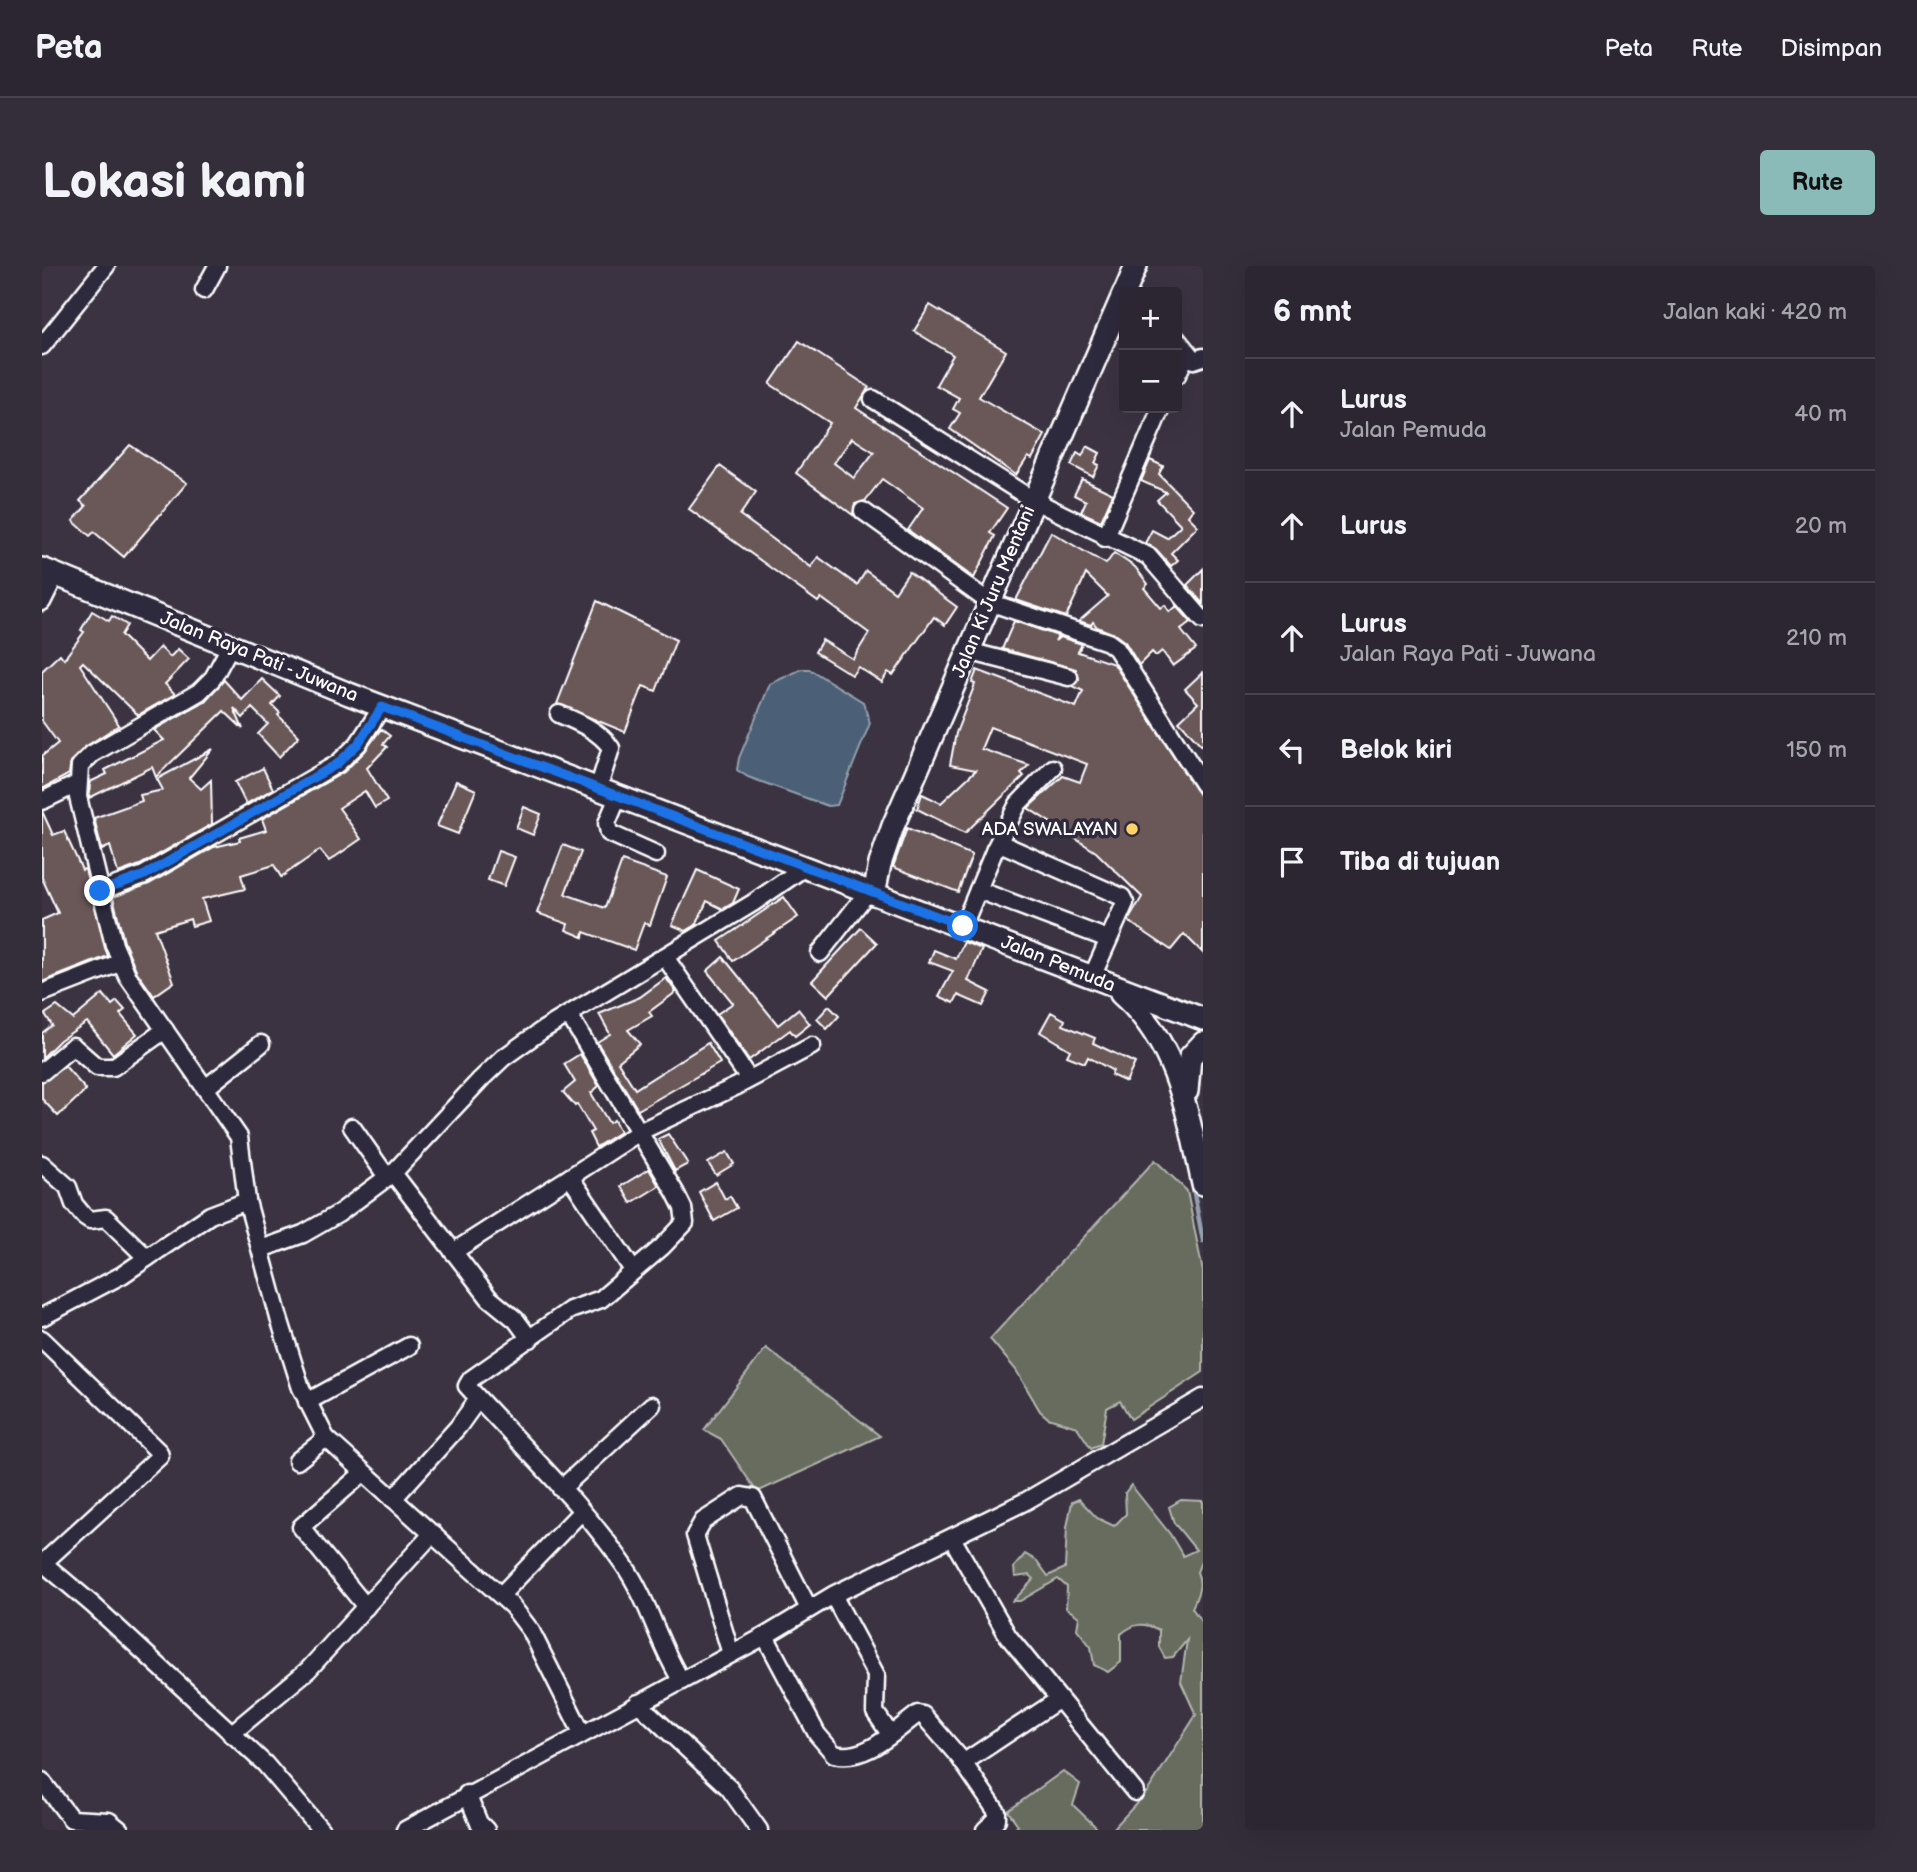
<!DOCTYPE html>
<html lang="id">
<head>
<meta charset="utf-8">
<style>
	body { margin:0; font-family:"Balsamiq Sans",sans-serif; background:#342e3a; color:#f1f3f6 }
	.controls { position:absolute; right:21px; top:21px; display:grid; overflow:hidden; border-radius:7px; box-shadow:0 7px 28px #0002 }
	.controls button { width:63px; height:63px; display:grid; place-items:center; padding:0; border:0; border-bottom:2px solid #48434d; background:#2c2632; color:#f1f3f6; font:35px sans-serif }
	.stop { position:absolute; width:21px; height:21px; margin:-16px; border:5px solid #1a73e8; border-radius:50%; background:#fff }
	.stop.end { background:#1a73e8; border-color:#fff; box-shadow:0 2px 7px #0008 }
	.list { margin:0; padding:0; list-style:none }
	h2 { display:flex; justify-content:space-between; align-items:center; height:91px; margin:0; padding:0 28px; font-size:30px }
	h2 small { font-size:23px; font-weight:400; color:#a6a5ac }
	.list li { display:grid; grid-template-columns:46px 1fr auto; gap:21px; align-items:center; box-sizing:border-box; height:112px; padding:0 28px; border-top:2px solid #48434d }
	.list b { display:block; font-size:26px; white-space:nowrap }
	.list p { margin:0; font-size:23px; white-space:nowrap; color:#a6a5ac }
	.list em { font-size:23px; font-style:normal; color:#a6a5ac }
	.icon { flex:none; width:38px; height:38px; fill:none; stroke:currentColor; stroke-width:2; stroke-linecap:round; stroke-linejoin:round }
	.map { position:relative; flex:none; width:1161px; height:1564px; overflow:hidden; border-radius:7px }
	header { display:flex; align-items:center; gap:42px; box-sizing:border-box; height:98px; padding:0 35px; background:#2c2632; border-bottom:2px solid #48434d }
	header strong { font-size:33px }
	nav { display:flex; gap:38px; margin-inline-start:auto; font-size:24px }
	.intro { display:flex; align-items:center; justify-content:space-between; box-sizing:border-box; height:168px; padding:0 42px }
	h1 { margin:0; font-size:49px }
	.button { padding:18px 32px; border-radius:7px; background:#8bbbb9; color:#111; font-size:24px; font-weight:700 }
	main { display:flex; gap:42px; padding:0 42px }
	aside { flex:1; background:#2c2632; border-radius:7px; box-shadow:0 7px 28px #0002 }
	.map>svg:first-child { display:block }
	.green { fill:#676c5e; stroke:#b3b6ae; stroke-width:2 }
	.water { fill:#4b6076; stroke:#93a0ad; stroke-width:2 }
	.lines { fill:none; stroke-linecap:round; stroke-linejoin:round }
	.stream { stroke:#93a0ad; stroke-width:4.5 }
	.building { fill:#6b5958; stroke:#fff; stroke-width:2; fill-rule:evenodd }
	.minor-casing { stroke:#fff; stroke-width:21 }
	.major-casing { stroke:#fff; stroke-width:26 }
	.minor { stroke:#2f2a3d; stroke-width:16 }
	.major { stroke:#2f2a3d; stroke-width:21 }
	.route { stroke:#1a73e8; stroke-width:9 }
	.poi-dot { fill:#ffd166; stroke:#2f2a3d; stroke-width:2.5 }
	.labels { text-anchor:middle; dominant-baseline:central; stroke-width:7; stroke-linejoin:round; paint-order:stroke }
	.street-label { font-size:19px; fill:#fff; stroke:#2f2a3d }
	.poi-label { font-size:19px; fill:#fff; stroke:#2f2a3d; text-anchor:end }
</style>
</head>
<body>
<header>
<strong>Peta</strong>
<nav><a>Peta</a><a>Rute</a><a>Disimpan</a></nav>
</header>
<div class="intro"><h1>Lokasi kami</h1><a class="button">Rute</a></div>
<main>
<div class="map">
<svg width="1161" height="1564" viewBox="0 0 1161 1564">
	<rect width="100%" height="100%" fill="#3b3342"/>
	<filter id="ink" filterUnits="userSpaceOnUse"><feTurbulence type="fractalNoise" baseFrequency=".0143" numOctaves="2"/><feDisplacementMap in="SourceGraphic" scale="14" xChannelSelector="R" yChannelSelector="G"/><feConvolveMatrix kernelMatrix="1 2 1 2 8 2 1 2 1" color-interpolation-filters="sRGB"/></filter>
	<g filter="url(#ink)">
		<g class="green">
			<path d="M1113 894 1145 925 1161 1006V1106L1089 1153 1078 1135 1065 1142 1059 1178 1049 1182 1035 1161 1006 1152 998 1145 974 1104 948 1073Z"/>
			<path d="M724 1082 838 1170 715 1226 679 1173 662 1164Z"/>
			<path d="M1089 1219 1128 1268 1141 1290 1154 1284 1132 1257 1127 1241 1139 1234 1161 1235V1291L1155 1306C1161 1319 1156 1328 1150 1342L1161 1358V1564H1070L1105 1526 1154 1449 1139 1416 1145 1374 1131 1391 1123 1392 1117 1381V1364C1101 1356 1092 1357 1079 1368V1396L1066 1406 1052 1399 1049 1381 1035 1363 1037 1351 1024 1342 1025 1321 1016 1313 978 1335H971L992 1313 988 1309 973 1311 972 1301 983 1288 995 1295 1006 1310 1023 1302 1025 1261 1030 1236 1037 1233 1055 1252 1072 1260 1084 1248 1083 1227Z"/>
			<path d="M1021 1505 1038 1518 1031 1539 1057 1564H970L976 1559 966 1545Z"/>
		</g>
		<path class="water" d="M760 403H767L821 436 828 457 795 539 786 540 706 511 695 504 697 492 728 418Z"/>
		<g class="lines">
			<path class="stream" d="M1144 886 1161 975"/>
		</g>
		<g class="building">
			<path d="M888 39 964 85 937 131 1003 169 990 193 986 191 974 209 908 163 918 147 911 143 917 132 894 119 911 89 872 65Z"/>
			<path d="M757 75 827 121 814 142 965 242 948 267 953 270 932 312 866 264 881 242 840 213 823 235 813 238 811 249 754 207 788 157 728 118ZM810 172 832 186 812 212 792 197Z"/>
			<path d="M88 179 145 217 82 291 52 266 48 270 31 255 44 240 38 235Z"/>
			<path d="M1045 180 1058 187 1053 197 1057 199 1051 211 1029 199 1035 187 1040 190Z"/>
			<path d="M1108 194 1121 200 1117 208 1151 243 1146 250 1156 260 1129 287 1136 294 1129 300 1114 283 1103 277 1110 264 1125 272 1139 259 1115 234 1124 226 1099 215Z"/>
			<path d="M678 200 714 226 698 249 769 301 776 291 815 319 824 305 853 326 867 306 915 341 903 359 892 351 851 409 846 406 840 416 816 401 810 409 773 386 780 374 811 393 827 367 779 332 776 336 647 243Z"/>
			<path d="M1040 213 1071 228 1059 255 1039 246 1044 235 1032 229Z"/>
			<path d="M1009 266 1064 298 1072 287 1093 301 1106 318 1102 322 1119 342 1123 339 1128 346 1135 340 1149 356 1139 364 1154 383 1131 400 1120 385 1114 390 1110 386 1097 399 1083 376 1072 368 1055 361 1051 356 1049 359 1037 355 1066 330 1044 308 1024 351 974 334Z"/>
			<path d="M1161 303V338L1145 319Z"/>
			<path d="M555 335 634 374 614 425 601 420 583 466 515 438Z"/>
			<path d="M50 345 67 355 70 350 85 359 79 369 105 395 118 381 128 391 136 383 147 393 123 418 133 428 96 449 41 396 38 399 77 459 43 481 29 495 27 508 0 523V490L16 477 0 455V405L18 388 22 393 42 366 39 364Z"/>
			<path d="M972 355 1016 370 1013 375 1018 371 1040 378 1036 386 1072 398 1161 535V687L1142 668 1129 684 1086 655 1100 631 1054 586 986 542 1021 510 1038 516 1045 498 948 461 939 483 987 499 979 507 982 510 923 567 875 543 880 528 899 537 934 504 908 499 914 467 933 418 930 417 935 404 1034 441 1041 425 1031 420 1037 413 1034 403 960 383Z"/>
			<path d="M1161 406V481L1137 455 1156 437 1143 423Z"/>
			<path d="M220 413 238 430 230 439 238 447 236 449 257 470 237 491 216 468 226 458 210 442 201 452 192 442 201 463 182 445 114 511 110 501 47 532 48 516 65 508 63 504 122 474 112 464 163 435 182 414 200 434Z"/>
			<path d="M339 463 348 470 341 478 345 481 325 502 345 535 333 542 323 525 297 542 319 573 287 595 278 584 239 611 232 599 199 609 203 623 160 633 167 655 150 660 148 653 113 664 132 716 112 730 95 706 82 676 71 631 107 618 172 581 198 575 197 572 224 564 220 553 302 506 323 485Z"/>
			<path d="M171 483 147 512 159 523 169 514 170 558 98 599 76 607 68 580 60 584 52 552 100 535 98 529 121 524 115 513Z"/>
			<path d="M221 502 231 523 204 538 193 516Z"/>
			<path d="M414 515 434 524 416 568 395 560Z"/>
			<path d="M482 541 499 548 491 569 474 562Z"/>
			<path d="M0 545 11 569 22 565 40 604 43 603 66 690 0 716V654L16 647 0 612Z"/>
			<path d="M865 562 930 589 916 626 851 601Z"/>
			<path d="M521 579 539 586 523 628 563 642 580 595 625 611 608 659 602 657 592 684 542 666 541 671 524 664 526 658 495 647Z"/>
			<path d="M456 585 473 591 462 620 446 614Z"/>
			<path d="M655 604 697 623 691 637 681 643 665 635 654 659 644 665 630 659Z"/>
			<path d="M742 631 756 651 691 695 677 675Z"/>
			<path d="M819 662 835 677 786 730 770 715Z"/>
			<path d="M922 676 940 683 926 715 948 726 941 740 916 729 912 737 897 730 911 705 887 696 892 684 914 693Z"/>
			<path d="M681 691 736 759 756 743 768 758 753 770 748 764 707 794 675 748 691 737 665 705Z"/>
			<path d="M624 712 634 726 607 746 610 750 586 764 598 778 576 796 593 823 666 777 678 797 596 844 555 776 568 768 557 748 598 731Z"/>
			<path d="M61 728 70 739 75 735 83 744 78 748 95 768 71 788 45 756 18 774 0 792V767L10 759 3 748 15 740 31 753Z"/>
			<path d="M787 740 797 750 785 763 775 753Z"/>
			<path d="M1009 746 1023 754 1021 759 1053 772 1051 777 1093 797 1084 816 1069 809 1071 805 1046 791 1043 797 1025 790 1028 784 998 766Z"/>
			<path d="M538 788 557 820 549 827 567 857 572 854 578 866 554 881 547 867 551 865 535 838 533 840 521 826 533 816 522 798Z"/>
			<path d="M23 800 44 824 16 850 0 833V816Z"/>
			<path d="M626 868 646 898 633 905 616 873Z"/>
			<path d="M685 886 692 898 674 909 666 897Z"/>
			<path d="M607 903 617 920 589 937 579 920Z"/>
			<path d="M674 916 683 933 688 930 695 942 672 955 657 926Z"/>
		</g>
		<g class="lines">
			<g class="minor-casing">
				<g id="minor">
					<path d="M162 24 175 0"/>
					<path d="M1135 73 1152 94 1161 91"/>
					<path d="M0 80 64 0"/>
					<path d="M1135 109 1145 88"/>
					<path d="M831 133 991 234 1106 290 1161 354"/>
					<path d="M821 245 947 336 1066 376 1074 382 1161 518"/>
					<path d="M1063 272 1119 142"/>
					<path d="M0 336 14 308"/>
					<path d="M189 379 171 412 157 426 50 488 38 500 36 531 72 679 86 711 197 871 205 935 237 1052 259 1122 284 1172 470 1340 489 1365 540 1467"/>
					<path d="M926 385 1027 411"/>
					<path d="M517 448C536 456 558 465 569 482L556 523"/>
					<path d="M576 531 565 557 567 567 614 588"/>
					<path d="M0 535 35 518"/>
					<path d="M953 583 976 538 1011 502"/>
					<path d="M936 624 1066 673"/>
					<path d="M58 625 102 609 295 498 316 478 340 441"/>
					<path d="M921 660 953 583 960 578 1080 631 1083 637 1050 711"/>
					<path d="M778 687 826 626"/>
					<path d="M623 691 707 813"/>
					<path d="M0 727 80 696"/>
					<path d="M527 749 633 926 641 942 643 957 620 981 559 1033 528 1044 429 1113 425 1120C478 1179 537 1234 582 1299 607 1335 616 1377 639 1414"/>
					<path d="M0 806 31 780 55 801H71L123 764"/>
					<path d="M165 821 219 778"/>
					<path d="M310 861 345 911"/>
					<path d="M0 898 26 921 32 938 42 950 48 954 64 952 105 992"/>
					<path d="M351 907 447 1032 474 1054 488 1073"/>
					<path d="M219 983 261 968 296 948 351 907 438 814 461 792 499 765 711 637 763 601"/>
					<path d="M411 986 528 911"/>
					<path d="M591 1004 528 911 599 865 695 820 770 780"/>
					<path d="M0 1051 80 1009 168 949 205 935"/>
					<path d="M0 1073 117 1186 118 1190 1 1297"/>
					<path d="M265 1136 367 1080"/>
					<path d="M255 1195 284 1172"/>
					<path d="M321 1207 259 1261 324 1341"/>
					<path d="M519 1223 610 1139"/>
					<path d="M351 1233 416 1161 436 1133"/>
					<path d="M910 1272 966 1370 1093 1526"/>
					<path d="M0 1296 51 1339 223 1498 279 1564"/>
					<path d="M459 1329 539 1246"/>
					<path d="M792 1331 834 1409 833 1446 848 1468"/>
					<path d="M723 1370 775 1468 792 1488C824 1496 852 1465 876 1448L881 1449 918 1492 955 1546V1553L943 1564"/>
					<path d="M689 1388 653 1269 661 1255 700 1230 711 1232 767 1343"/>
					<path d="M596 1437 687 1522 717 1564"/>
					<path d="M189 1468 266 1404 391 1267"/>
					<path d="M921 1497 1016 1434"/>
					<path d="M0 1515 29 1553 67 1555 78 1564"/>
					<path d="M425 1528 437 1557 444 1564"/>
					<path d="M363 1564 723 1370 791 1329 984 1235 1161 1132"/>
				</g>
			</g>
			<g class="major-casing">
				<g id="major">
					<path d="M1083 26 1094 0"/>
					<path d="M0 303 307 428 1161 753"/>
					<path d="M832 628 838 598 851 560 1082 27"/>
					<path d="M1079 728C1135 776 1146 849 1161 918"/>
					<path d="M1145 825 1148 791 1161 777"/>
				</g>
			</g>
			<use href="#minor" class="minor"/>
			<use href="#major" class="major"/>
		</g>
	</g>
	<g class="lines" filter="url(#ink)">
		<path class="route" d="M58 625 103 609 295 498 316 478 340 441 921 660"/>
	</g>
	<circle class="poi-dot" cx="1090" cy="563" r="7"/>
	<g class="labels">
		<g class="street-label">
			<text transform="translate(952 326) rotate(-67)">Jalan Ki Juru Mentani</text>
			<text transform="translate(217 391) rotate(22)">Jalan Raya Pati - Juwana</text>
			<text transform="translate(1016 698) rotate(22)">Jalan Pemuda</text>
		</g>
		<g class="poi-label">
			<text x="1076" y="563">ADA SWALAYAN</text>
		</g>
	</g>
</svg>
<div class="controls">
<button>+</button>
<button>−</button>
</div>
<div class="stop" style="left:921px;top:660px"></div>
<div class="stop end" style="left:58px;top:625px"></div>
</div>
<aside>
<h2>6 mnt<small>Jalan kaki · 420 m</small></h2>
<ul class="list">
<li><svg class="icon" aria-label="ahead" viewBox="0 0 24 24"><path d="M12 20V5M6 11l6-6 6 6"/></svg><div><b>Lurus</b><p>Jalan Pemuda</p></div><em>40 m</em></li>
<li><svg class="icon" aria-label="ahead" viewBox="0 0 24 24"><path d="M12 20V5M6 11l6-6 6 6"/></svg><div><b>Lurus</b></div><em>20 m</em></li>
<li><svg class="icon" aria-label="ahead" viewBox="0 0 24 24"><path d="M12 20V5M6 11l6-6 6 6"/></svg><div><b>Lurus</b><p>Jalan Raya Pati - Juwana</p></div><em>210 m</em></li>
<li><svg class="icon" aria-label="left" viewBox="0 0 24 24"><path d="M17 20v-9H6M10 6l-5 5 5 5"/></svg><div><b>Belok kiri</b></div><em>150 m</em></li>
<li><svg class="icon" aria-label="arrive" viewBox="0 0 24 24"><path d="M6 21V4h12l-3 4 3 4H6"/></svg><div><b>Tiba di tujuan</b></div></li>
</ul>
</aside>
</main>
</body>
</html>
